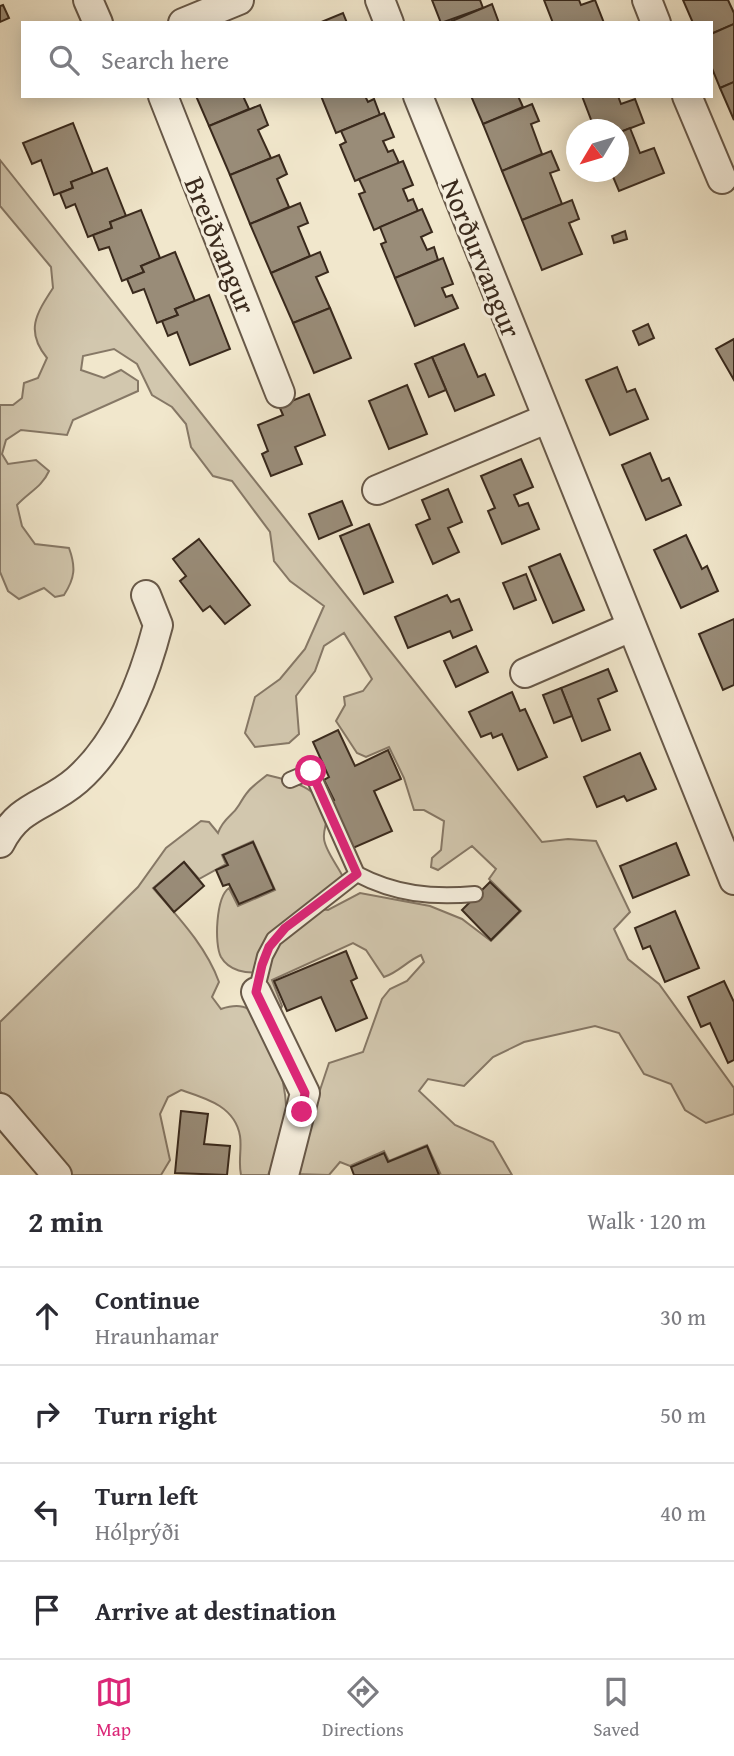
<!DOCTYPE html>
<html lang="en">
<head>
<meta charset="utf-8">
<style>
	body { margin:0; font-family:"Gentium Book Plus",serif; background:#f2f2f3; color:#2b2b33 }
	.compass { position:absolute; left:566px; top:119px; width:63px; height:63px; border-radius:50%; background:#fff; box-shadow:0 4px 18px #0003; rotate:232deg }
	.stop { position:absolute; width:21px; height:21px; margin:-16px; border:5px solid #db2777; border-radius:50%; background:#fff }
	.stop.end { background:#db2777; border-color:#fff; box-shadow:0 2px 7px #0008 }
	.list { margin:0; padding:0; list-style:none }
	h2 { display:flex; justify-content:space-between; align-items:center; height:91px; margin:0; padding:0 28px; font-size:30px }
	h2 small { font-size:23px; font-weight:400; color:#7c7c81 }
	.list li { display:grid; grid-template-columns:46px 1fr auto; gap:21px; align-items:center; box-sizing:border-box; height:98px; padding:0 28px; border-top:2px solid #e1e1e2 }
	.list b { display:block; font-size:26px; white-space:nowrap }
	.list p { margin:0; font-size:23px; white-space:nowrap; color:#7c7c81 }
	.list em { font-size:23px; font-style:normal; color:#7c7c81 }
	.icon { flex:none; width:38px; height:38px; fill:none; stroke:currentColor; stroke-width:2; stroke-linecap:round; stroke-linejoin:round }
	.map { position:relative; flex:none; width:734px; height:1175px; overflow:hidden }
	.search { position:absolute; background:#fff; box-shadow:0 4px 18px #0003; left:21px; right:21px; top:21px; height:77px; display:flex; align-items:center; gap:18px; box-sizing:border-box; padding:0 24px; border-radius:0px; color:#7c7c81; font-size:26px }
	.sheet { height:483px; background:#fff }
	nav { display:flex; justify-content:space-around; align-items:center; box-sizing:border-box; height:98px; border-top:2px solid #e1e1e2; background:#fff; font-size:19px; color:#7c7c81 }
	nav a { display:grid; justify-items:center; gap:4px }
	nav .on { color:#db2777 }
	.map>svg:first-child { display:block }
	.green { fill:#d2c7ae; stroke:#867866; stroke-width:2 }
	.building { fill:#998c78; stroke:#3a2a1d; stroke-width:2 }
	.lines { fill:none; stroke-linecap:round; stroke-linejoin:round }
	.lane-casing { stroke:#685949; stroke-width:18 }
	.street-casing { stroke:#685949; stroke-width:32 }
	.lane { stroke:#f6efde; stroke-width:14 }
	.street { stroke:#f6efde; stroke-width:28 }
	.route { stroke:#db2777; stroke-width:9 }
	.labels { text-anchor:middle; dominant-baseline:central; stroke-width:6; stroke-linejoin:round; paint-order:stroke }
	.street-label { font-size:28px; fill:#3a2a1d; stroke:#f6efde }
</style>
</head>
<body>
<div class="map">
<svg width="734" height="1175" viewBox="0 0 734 1175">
	<rect width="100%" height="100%" fill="#f1e7cc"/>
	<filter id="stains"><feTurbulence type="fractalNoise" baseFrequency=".00286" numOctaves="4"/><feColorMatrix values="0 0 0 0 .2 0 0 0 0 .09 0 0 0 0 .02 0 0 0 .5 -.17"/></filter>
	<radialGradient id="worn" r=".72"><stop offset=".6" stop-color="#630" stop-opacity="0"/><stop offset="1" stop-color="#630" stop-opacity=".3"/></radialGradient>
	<path class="green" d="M0 160 542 842 568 839 596 841 630 912 614 929 628 959 659 984 734 1088V1114L706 1123 685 1110 671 1084 644 1074 619 1033 595 1026 524 1042 493 1057 464 1086 428 1079 419 1091 455 1125 493 1142 512 1175H441L427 1145 389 1161 384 1151 350 1166 340 1162 329 1175 293 1174 289 1156 319 1093 329 1063 363 1052 382 999 390 989 407 981 424 962 421 955C407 961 399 972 384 977L366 950 353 943 272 980 282 1006 278 1015 260 972C247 974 229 971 221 957 214 944 216 897 229 888L238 906 275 890 253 841 222 855 226 864 199 879 184 862 153 888C178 917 206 946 219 982L212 997 221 1009C230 1006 240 1004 248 1009 275 1026 289 1093 286 1124 284 1142 276 1159 268 1175H241C238 1161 242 1149 240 1136 235 1106 205 1098 181 1090L168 1097 160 1114 170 1160 161 1175H69L0 1091V1022L138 887 166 848 201 821 209 822 218 833C224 817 232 817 239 805 249 788 251 788 267 775 289 780 323 788 327 816 327 823 323 831 324 838 324 849 338 866 343 877L319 909 328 910 360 893 430 906 462 919 491 941 521 911 489 879 496 869 472 846 438 870 431 867 432 858 441 850 444 821 424 810H414L404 778 389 747 366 757 357 753 336 721 345 705 344 697 363 691 372 679 344 633 324 646 315 671 296 696 299 734 289 743 255 747 245 733 255 697 280 679 305 649 324 606 290 581 274 561 270 532 232 481 213 476 191 447 186 424 172 407 152 395 137 364 114 349 83 356 81 370 104 378 121 370 138 381V391L73 420 67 435 21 430 6 440 2 454 8 464 36 460 49 471C42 487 29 492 17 505L22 526 35 544 69 548C76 567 75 578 64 595L55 597 44 588 19 599 8 591 0 572V405H13L22 398 24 383 38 378 47 358C25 331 36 314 53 288L51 267 0 206Z"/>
	<g class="building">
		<path d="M432 0H480L483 8 441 23Z"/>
		<path d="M544 0H579L581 5 595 0 604 23H553Z"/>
		<path d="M683 0H728L734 13V24L711 34V23H693Z"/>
		<path d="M492 4 499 23H447L483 8Z"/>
		<path d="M3 5 9 18 0 22V6Z"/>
		<path d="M343 13 347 23H319Z"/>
		<path d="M734 24V82L720 88 711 66V34Z"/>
		<path d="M734 82V120L720 88Z"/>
		<path d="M196 96H243L249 109 209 126Z"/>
		<path d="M321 96H365L368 102 374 99 380 115 336 133Z"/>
		<path d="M471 96H518L523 107 483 124Z"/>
		<path d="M582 96H618L621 104 635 99 644 123 618 133V130H595Z"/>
		<path d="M532 104 539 121 531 124 542 154 502 171 483 124Z"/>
		<path d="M260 105 268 125 258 130 271 158 230 175 209 126Z"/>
		<path d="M384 113 394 137 383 141 388 152 393 150 399 163 355 181 340 145 346 142 341 131Z"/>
		<path d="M73 123 93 174 71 182 73 188 54 195 41 160 32 164 23 143Z"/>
		<path d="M630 128 640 153 654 148 664 173 619 191 611 172H618V133Z"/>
		<path d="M551 151 559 170 550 173 562 204 522 220 502 171Z"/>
		<path d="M279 155 287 174 277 179 289 207 250 224 230 175Z"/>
		<path d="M403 161 413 185 403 189 408 201 413 199 418 211 374 230 359 194 365 192 359 179Z"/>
		<path d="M107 168 126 216 110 222 112 228 88 237 75 204 66 208 60 193 73 188 71 182Z"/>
		<path d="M572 200 579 219 569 223 582 254 542 270 522 220Z"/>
		<path d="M300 203 308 223 298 227 310 256 271 273 250 224Z"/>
		<path d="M422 209 432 232 421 237 427 250 434 247 438 260 395 278 381 244 386 242 380 227Z"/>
		<path d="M141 210 160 258 141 266 144 272 122 281 109 247 99 250 93 235 112 228 110 222Z"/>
		<path d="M625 231 627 239 614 243 612 236Z"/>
		<path d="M175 252 195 301 175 309 178 315 157 323 144 289 133 293 127 279 144 272 141 266Z"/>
		<path d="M320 252 328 272 316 277 330 308 293 323 271 273Z"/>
		<path d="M443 258 453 284 442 288 446 297 452 295 458 308 415 326 395 278Z"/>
		<path d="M209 295 230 349 190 365 177 332 168 336 162 321 178 315 175 309Z"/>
		<path d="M330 308 351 358 314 373 293 323Z"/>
		<path d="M648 324 654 338 639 345 633 331Z"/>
		<path d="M734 339V380L716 349Z"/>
		<path d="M464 344 478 377 485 374 494 395 455 411 432 357Z"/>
		<path d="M432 357 446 390 429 397 415 364Z"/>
		<path d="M617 367 627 392 635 389 648 419 610 435 586 380Z"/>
		<path d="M407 385 427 434 389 449 369 401Z"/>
		<path d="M309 394 325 435 295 447 302 464 271 476 262 454 268 451 258 425 283 415 279 406Z"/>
		<path d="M650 453 662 481 669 478 681 505 646 520 622 465Z"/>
		<path d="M521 459 533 487 514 495 519 506 528 503 539 529 502 544 488 511 495 508 481 476Z"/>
		<path d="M448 489 462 522 448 528 459 552 433 564 416 525 430 519 422 500Z"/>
		<path d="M342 501 352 525 319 539 309 514Z"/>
		<path d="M369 524 393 582 364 594 340 536Z"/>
		<path d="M686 535 702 569 707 566 718 591 681 608 654 550Z"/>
		<path d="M199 539 250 605 225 624 210 606 203 611 180 581 186 576 173 559Z"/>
		<path d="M560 554 584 610 553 623 529 567Z"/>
		<path d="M526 574 536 600 514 609 503 583Z"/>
		<path d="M447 595 451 602 459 599 472 630 453 638 450 631 408 648 395 617Z"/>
		<path d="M734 619V685L723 690 699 634Z"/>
		<path d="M476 646 488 672 456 687 444 661Z"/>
		<path d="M608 669 617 691 598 699 610 730 582 741 561 688Z"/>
		<path d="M561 688 572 716 554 723 543 695Z"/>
		<path d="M512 692 520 711 525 709 547 757 518 770 502 734 493 738 491 733 481 737 469 712Z"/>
		<path d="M338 730 355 766 388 750 401 779 374 791 392 831 353 848 340 818 335 820 327 803 334 800 324 780 329 777 313 742Z"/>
		<path d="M640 753 656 789 627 801 624 796 597 807 584 777Z"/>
		<path d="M253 842 274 889 239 904 229 884 223 886 216 870 228 865 223 855Z"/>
		<path d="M676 843 689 875 633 898 620 866Z"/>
		<path d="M184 862 204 886 174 912 154 888Z"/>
		<path d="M490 882 520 911 491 940 462 910Z"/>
		<path d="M675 911 699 968 665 982 650 946 643 949 635 928Z"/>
		<path d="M346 951 357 978 351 981 367 1018 336 1031 321 997 287 1011 274 981Z"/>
		<path d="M724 981 734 1002V1060L728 1063 710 1023 701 1027 688 997Z"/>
		<path d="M181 1111 208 1114 204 1144 230 1146 227 1175 175 1173Z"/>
		<path d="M427 1146 439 1175H354L351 1167 384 1153 388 1162Z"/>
	</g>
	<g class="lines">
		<g class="lane-casing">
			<g id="lane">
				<path d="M290 780 311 771 357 874"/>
				<path d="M357 874C395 894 432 898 475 894"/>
				<path d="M256 992 265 956 274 939 357 874"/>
			</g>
		</g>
		<g class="street-casing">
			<g id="street">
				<path d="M88 0 98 23"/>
				<path d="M380 0 389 23"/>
				<path d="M647 0 656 23"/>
				<path d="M183 23 239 0"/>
				<path d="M163 96 280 393"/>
				<path d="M418 96 734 880"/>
				<path d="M687 96 722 179"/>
				<path d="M377 490 546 419"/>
				<path d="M525 673 631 627"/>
				<path d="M0 843C20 804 46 807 77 780 120 742 144 679 158 625L146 595"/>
				<path d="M256 992 305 1093 284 1175"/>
				<path d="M0 1108 57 1175"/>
			</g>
		</g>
		<use href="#lane" class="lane"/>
		<use href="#street" class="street"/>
	</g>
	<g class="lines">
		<path class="route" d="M302 1112 305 1093 256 992 262 965 269 947 285 928 357 874 311 771"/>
	</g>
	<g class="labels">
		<g class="street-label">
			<text transform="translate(221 245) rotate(68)">Breiðvangur</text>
			<text transform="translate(482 258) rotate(68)">Norðurvangur</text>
		</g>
	</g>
	<rect width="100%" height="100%" filter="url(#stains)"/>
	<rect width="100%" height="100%" fill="url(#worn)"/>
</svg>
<svg class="compass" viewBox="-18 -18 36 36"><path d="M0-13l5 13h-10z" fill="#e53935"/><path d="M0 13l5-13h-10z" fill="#7c7c81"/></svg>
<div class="stop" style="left:311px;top:771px"></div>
<div class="stop end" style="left:302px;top:1112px"></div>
<div class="search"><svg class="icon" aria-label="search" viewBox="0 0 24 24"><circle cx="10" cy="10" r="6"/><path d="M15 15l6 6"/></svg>Search here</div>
</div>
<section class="sheet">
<h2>2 min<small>Walk · 120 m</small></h2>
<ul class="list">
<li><svg class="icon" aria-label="ahead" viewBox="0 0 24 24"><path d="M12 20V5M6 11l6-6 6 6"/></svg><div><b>Continue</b><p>Hraunhamar</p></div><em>30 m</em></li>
<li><svg class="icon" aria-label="right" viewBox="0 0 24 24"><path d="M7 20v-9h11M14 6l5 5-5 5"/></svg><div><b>Turn right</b></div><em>50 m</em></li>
<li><svg class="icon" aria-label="left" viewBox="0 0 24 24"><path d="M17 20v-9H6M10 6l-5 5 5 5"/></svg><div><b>Turn left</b><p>Hólprýði</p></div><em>40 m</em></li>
<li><svg class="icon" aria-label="arrive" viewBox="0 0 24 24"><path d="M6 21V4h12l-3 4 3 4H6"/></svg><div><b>Arrive at destination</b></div></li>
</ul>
</section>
<nav>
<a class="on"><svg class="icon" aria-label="map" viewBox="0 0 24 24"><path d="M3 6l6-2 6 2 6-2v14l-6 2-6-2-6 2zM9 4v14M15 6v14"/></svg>Map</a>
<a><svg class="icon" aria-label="directions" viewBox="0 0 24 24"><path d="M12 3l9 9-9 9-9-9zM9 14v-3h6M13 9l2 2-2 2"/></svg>Directions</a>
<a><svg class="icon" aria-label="saved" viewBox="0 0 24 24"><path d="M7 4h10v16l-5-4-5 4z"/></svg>Saved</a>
</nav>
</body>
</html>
